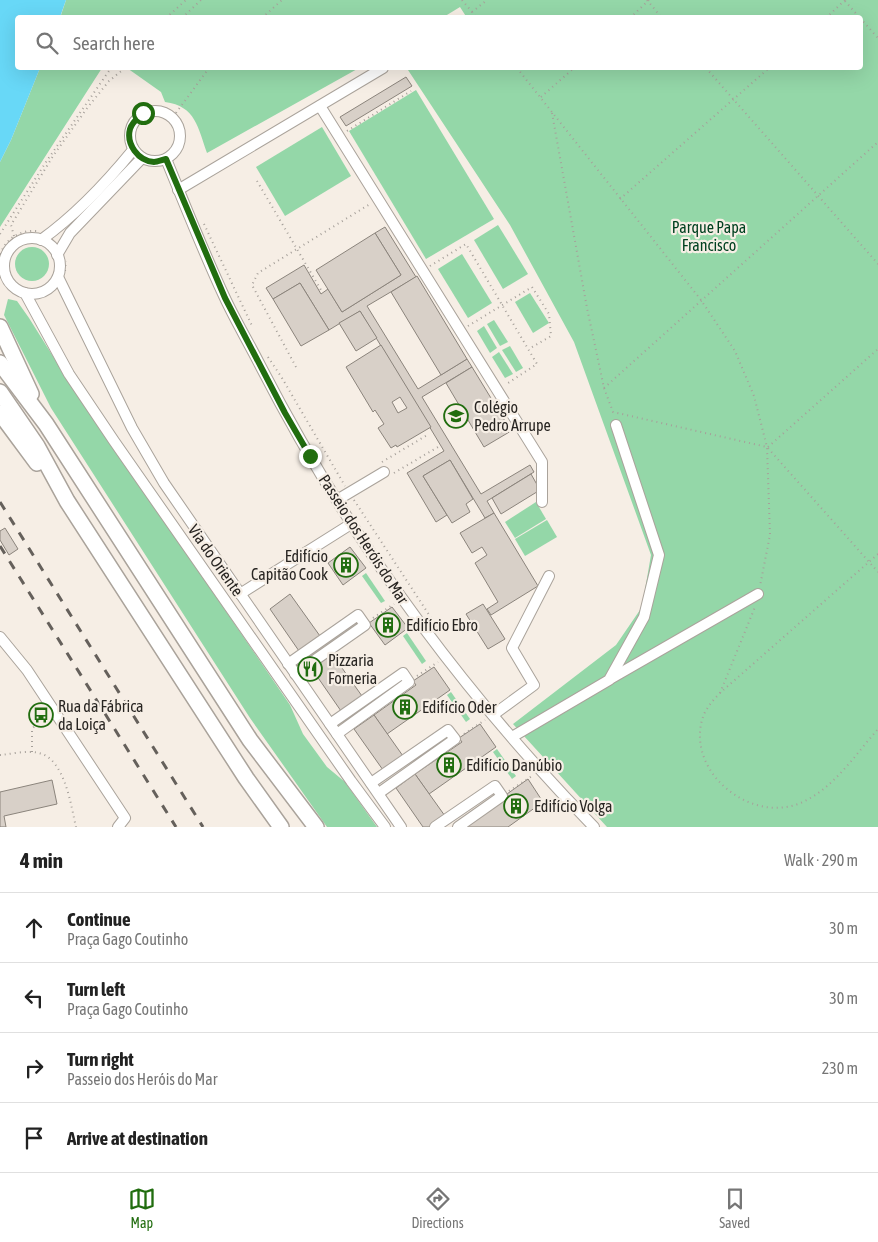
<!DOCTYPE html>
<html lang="en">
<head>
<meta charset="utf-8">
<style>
	body { margin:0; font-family:"Asap Condensed",sans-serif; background:#f2f2f2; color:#222 }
	.stop { position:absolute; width:15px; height:15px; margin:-11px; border:4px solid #216d0f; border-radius:50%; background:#fff }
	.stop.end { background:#216d0f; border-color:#fff; box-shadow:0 1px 5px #0008 }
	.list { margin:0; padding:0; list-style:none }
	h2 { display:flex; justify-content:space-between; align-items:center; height:65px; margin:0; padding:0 20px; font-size:21px }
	h2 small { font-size:16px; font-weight:400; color:#767676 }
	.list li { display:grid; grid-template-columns:32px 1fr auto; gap:15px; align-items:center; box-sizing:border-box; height:70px; padding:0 20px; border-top:1px solid #e0e0e0 }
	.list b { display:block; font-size:19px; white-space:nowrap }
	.list p { margin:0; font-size:16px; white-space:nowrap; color:#767676 }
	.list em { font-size:16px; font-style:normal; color:#767676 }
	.icon { flex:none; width:28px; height:28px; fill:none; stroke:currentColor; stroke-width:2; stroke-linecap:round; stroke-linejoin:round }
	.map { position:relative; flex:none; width:878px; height:827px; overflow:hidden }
	.search { position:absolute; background:#fff; box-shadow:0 5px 20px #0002; left:15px; right:15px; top:15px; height:55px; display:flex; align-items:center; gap:12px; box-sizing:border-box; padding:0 18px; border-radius:5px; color:#767676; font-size:19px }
	.sheet { height:345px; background:#fff }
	nav { display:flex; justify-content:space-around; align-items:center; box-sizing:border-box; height:70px; border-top:1px solid #e0e0e0; background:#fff; font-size:14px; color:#767676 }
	nav a { display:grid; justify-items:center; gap:2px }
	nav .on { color:#216d0f }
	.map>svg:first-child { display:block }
	.green { fill:#94d7a8 }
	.water { fill:#68d8f7 }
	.building { fill:#d8d0c8; stroke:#8b847c; fill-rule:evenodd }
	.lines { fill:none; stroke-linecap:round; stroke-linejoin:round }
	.minor-casing { stroke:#aaa39b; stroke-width:12 }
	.highway-casing { stroke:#aaa39b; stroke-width:18 }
	.path { stroke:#a6a09a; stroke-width:2; stroke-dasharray:1 4; stroke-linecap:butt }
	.minor { stroke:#fff; stroke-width:10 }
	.highway { stroke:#fff; stroke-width:15 }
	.rail { stroke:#65605b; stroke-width:3; stroke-dasharray:9 9; stroke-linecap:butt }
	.route { stroke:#216d0f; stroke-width:6 }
	.labels { text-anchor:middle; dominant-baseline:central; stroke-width:4.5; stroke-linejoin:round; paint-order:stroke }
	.park-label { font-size:16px; fill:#004120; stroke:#f6eee5 }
	.poi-label { font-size:16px; fill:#282522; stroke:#f6eee5; text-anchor:start }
	.street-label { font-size:16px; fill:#282522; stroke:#f6eee5 }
</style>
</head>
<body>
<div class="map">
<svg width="878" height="827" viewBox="0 0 878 827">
	<rect width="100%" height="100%" fill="#f6eee5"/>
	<g class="green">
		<path d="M66 0H878V827H607L513 724 616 645 642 607 651 555 574 342 510 225 408 70 412 68H860V18H467L460 7 442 18H60Z"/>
		<path d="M40 68H102L0 227V162L11 140Z"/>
		<path d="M127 68H359L207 153C198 128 196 106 165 102L161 92Z"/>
		<path d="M416 90 494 219 426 259 349 131Z"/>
		<path d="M322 127 351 176 285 216 256 167Z"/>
		<path d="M498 225 528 274 503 289 474 240Z"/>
		<circle cx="32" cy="264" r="17"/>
		<path d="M462 254 492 303 468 318 438 269Z"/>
		<path d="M530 293 549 323 533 333 515 302Z"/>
		<path d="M8 299 17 301 29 318 66 377 290 705 303 734 327 767 345 782 377 827H327L250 718 51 408 4 315Z"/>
		<path d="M494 320 508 342 500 346 487 324Z"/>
		<path d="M484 326 497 348 490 353 477 331Z"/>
		<path d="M510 346 523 368 516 372 502 350Z"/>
		<path d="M499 352 513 374 505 378 492 357Z"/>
		<path d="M536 502 546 519 515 538 505 522Z"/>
		<path d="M547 520 557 537 525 556 515 539Z"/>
		<path d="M366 573 385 601 381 603 362 576Z"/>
		<path d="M407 633 426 661 422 664 403 636Z"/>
		<path d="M451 692 470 719 466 722 447 695Z"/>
		<path d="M497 749 516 776 512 779 493 752Z"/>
	</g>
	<path class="water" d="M0 0H66L60 17 18 18V68H40L11 140 0 162Z"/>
	<g class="building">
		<path d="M406 77 412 86 346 126 340 117Z"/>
		<path d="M385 227 416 277 367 306 418 389 467 359 472 367 422 397 481 494 530 465 534 472 487 501 494 513 485 518 450 460 423 476 447 515 436 522 407 473 444 451 360 311 329 330 300 283 273 299 266 288 304 265 321 294 328 289 342 312 401 275 375 233Z"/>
		<path d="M375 233 401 275 342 312 316 270Z"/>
		<path d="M417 276 467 359 441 375 391 292Z"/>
		<path d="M300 283 329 330 301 346 273 299Z"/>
		<path d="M360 311 377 338 356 351 339 323Z"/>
		<path d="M381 345 431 427 397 447 396 445 391 448 378 428 384 424 375 410 373 412 346 367ZM400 397 407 408 398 413 392 402Z"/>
		<path d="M472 367 511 431 484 447 446 383Z"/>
		<path d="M450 460 473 499 466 504 470 512 452 523 423 476Z"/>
		<path d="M531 474 540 490 501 514 492 498Z"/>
		<path d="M494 513 538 586 491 615 487 609 498 602 475 563 487 555 482 547 472 553 460 533Z"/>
		<path d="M5 528 18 549 9 555 0 540V531Z"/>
		<path d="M350 547 366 568 343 585 328 563Z"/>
		<path d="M290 594 320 636 299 651 270 609Z"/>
		<path d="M483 604 505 639 488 649 466 614Z"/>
		<path d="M392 607 408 628 385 645 369 623Z"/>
		<path d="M332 654 362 696 341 711 312 669Z"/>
		<path d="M434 667 450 690 387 734 374 715 416 685 413 681Z"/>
		<path d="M374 715 403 756 383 770 354 729Z"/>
		<path d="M480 724 496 747 429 794 415 774 462 742 459 738Z"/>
		<path d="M415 774 445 816 429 827H423L396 788Z"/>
		<path d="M528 779 543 802 508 827H466L509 797 507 794Z"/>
		<path d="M52 780 57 804 4 816 6 827H0V792Z"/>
	</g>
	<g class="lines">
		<g class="minor-casing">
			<g id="minor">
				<path d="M320 106 542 462V502"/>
				<circle cx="155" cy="136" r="25"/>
				<path d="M166 159C185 205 203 251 224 296 235 320 249 343 261 367 348 536 461 691 594 827"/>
				<path d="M178 190 383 68"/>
				<circle cx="32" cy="266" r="28"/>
				<path d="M41 240C76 215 106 183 133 150"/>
				<path d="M57 255 70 233 142 158"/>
				<path d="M58 277 132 428 164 483 401 827"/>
				<path d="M25 293 69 374 114 441 351 781 385 827"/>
				<path d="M337 500 384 472"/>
				<path d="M240 594 351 524"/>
				<path d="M0 637 27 670 125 818 118 827"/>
				<path d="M288 664 358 615 365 625 295 674"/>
				<path d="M610 679 758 594"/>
				<path d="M493 715 534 685 512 648 549 576"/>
				<path d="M330 724 403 673 409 682 337 734"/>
				<path d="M512 737 609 680 644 617 659 555 616 425"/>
				<path d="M371 783 448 730 455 739 379 793"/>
				<path d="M435 827 495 786 502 796 458 827"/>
			</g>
		</g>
		<g class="highway-casing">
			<g id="highway">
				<path d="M0 327 31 394"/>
				<path d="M0 363 46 424 250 740 316 827"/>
				<path d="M0 392 37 446 67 501 246 778 281 827"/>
				<path d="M0 413 37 463"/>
			</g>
		</g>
		<g class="path">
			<path d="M462 0 477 18"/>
			<path d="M647 0 662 18"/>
			<path d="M845 1 860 18"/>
			<path d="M472 12 487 0"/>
			<path d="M166 18 186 0"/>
			<path d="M182 18 201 0"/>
			<path d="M262 18 282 0"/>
			<path d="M466 18 467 17"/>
			<path d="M630 18 649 0"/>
			<path d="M826 18 845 0"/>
			<path d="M860 18 878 38"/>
			<path d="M517 68 701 300 735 351 754 396 767 447 770 535 760 586"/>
			<path d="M706 68 878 264"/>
			<path d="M541 97 574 68"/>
			<path d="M552 113 587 308 604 388 613 412 767 447 878 572"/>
			<path d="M173 117 209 68"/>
			<path d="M347 131 411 91"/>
			<path d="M257 181 321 290"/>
			<path d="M620 199 769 68"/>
			<path d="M204 224 253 328"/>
			<path d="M0 234 46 162 111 68"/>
			<path d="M14 236 11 225 53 156 88 107 109 81 125 68"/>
			<path d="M0 254C7 238 19 230 37 231"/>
			<path d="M430 266 466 244 537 364 505 385"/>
			<path d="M65 271 66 261"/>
			<path d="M0 274 6 286 15 293"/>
			<path d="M38 297 54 290"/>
			<path d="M468 326 532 287 549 314 551 336 529 349"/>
			<path d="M268 357 282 378 345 486"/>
			<path d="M296 367 252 285 258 273 370 204"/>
			<path d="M604 388 878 142"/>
			<path d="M768 447 878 349"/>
			<path d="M382 462 429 434"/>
			<path d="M394 473 438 447"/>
			<path d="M354 500 439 630"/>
			<path d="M878 554 720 693C714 699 708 706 704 714 683 768 747 823 798 804 832 791 855 755 878 729"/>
			<path d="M373 618 394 604"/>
			<path d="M417 676 438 662"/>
			<path d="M720 693 755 607"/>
			<path d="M464 734 485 720"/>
			<path d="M32 752V729L45 714"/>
			<path d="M0 755C12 754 27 750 39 753 65 759 71 806 76 827"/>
			<path d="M509 791 532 776"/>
		</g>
		<use href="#minor" class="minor"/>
		<use href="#highway" class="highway"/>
		<g class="rail">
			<path d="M0 502 203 827"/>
			<path d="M0 546 176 827"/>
		</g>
	</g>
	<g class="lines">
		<path class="route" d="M143 113C138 118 132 122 130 129 126 144 138 161 154 162 157 162 162 160 166 159L225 298 285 413 310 456"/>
	</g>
	<defs>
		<g id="school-ring" transform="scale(1.25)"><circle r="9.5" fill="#f6eee5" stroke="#216d0f" stroke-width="1.5"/><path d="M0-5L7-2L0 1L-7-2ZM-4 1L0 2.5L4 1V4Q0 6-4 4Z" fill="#216d0f"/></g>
		<g id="building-ring" transform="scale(1.25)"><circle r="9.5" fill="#f6eee5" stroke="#216d0f" stroke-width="1.5"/><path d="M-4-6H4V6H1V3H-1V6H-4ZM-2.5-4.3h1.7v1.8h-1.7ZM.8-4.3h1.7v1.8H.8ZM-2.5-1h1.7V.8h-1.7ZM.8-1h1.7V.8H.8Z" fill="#216d0f"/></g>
		<g id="restaurant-ring" transform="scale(1.25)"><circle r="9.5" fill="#f6eee5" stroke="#216d0f" stroke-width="1.5"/><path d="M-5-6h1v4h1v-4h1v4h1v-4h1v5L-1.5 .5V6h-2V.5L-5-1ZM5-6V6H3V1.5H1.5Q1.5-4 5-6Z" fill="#216d0f"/></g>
		<g id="bus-ring" transform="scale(1.25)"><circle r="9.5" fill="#f6eee5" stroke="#216d0f" stroke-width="1.5"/><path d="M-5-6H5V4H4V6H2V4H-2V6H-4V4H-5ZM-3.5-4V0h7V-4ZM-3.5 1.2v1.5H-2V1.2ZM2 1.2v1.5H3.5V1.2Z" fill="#216d0f"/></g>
	</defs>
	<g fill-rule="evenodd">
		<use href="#school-ring" x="456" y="416"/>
		<use href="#building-ring" x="346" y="565"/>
		<use href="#building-ring" x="388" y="625"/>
		<use href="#restaurant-ring" x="310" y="669"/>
		<use href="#building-ring" x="405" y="707"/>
		<use href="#bus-ring" x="41" y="715"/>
		<use href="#building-ring" x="449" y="765"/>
		<use href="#building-ring" x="516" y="806"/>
	</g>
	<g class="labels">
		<g class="park-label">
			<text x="709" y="227">Parque Papa<tspan x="709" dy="18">Francisco</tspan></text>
		</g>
		<g class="poi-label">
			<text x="474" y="407">Colégio<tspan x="474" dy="18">Pedro Arrupe</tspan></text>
			<text x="328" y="556" text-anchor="end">Edifício<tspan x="328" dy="18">Capitão Cook</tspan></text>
			<text x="406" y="625">Edifício Ebro</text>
			<text x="328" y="660">Pizzaria<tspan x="328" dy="18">Forneria</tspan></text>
			<text x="58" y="706">Rua da Fábrica<tspan x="58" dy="18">da Loiça</tspan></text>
			<text x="422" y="707">Edifício Oder</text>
			<text x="466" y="765">Edifício Danúbio</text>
			<text x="534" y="806">Edifício Volga</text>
		</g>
		<g class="street-label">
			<text transform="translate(364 539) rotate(57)">Passeio dos Heróis do Mar</text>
			<text transform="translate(216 560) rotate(55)">Via do Oriente</text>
		</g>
	</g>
</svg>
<div class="stop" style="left:143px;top:113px"></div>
<div class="stop end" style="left:310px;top:456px"></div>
<div class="search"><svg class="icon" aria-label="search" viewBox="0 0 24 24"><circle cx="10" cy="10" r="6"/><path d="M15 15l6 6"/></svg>Search here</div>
</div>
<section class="sheet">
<h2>4 min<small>Walk · 290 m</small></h2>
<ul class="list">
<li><svg class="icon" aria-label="ahead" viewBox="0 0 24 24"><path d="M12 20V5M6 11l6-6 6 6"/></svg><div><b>Continue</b><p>Praça Gago Coutinho</p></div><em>30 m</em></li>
<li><svg class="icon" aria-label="left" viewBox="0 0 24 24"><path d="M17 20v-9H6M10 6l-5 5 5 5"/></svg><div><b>Turn left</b><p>Praça Gago Coutinho</p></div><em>30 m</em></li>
<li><svg class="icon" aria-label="right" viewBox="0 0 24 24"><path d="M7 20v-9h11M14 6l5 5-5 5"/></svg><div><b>Turn right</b><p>Passeio dos Heróis do Mar</p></div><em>230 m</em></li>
<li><svg class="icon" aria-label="arrive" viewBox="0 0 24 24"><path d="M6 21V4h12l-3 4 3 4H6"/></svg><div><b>Arrive at destination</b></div></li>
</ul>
</section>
<nav>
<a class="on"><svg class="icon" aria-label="map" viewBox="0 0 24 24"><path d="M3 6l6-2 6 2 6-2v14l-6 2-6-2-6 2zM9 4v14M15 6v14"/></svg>Map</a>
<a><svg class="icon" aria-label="directions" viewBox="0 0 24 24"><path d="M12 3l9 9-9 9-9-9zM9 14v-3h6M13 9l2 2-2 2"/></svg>Directions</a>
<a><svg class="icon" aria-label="saved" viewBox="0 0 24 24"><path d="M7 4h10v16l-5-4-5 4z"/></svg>Saved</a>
</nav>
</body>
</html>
